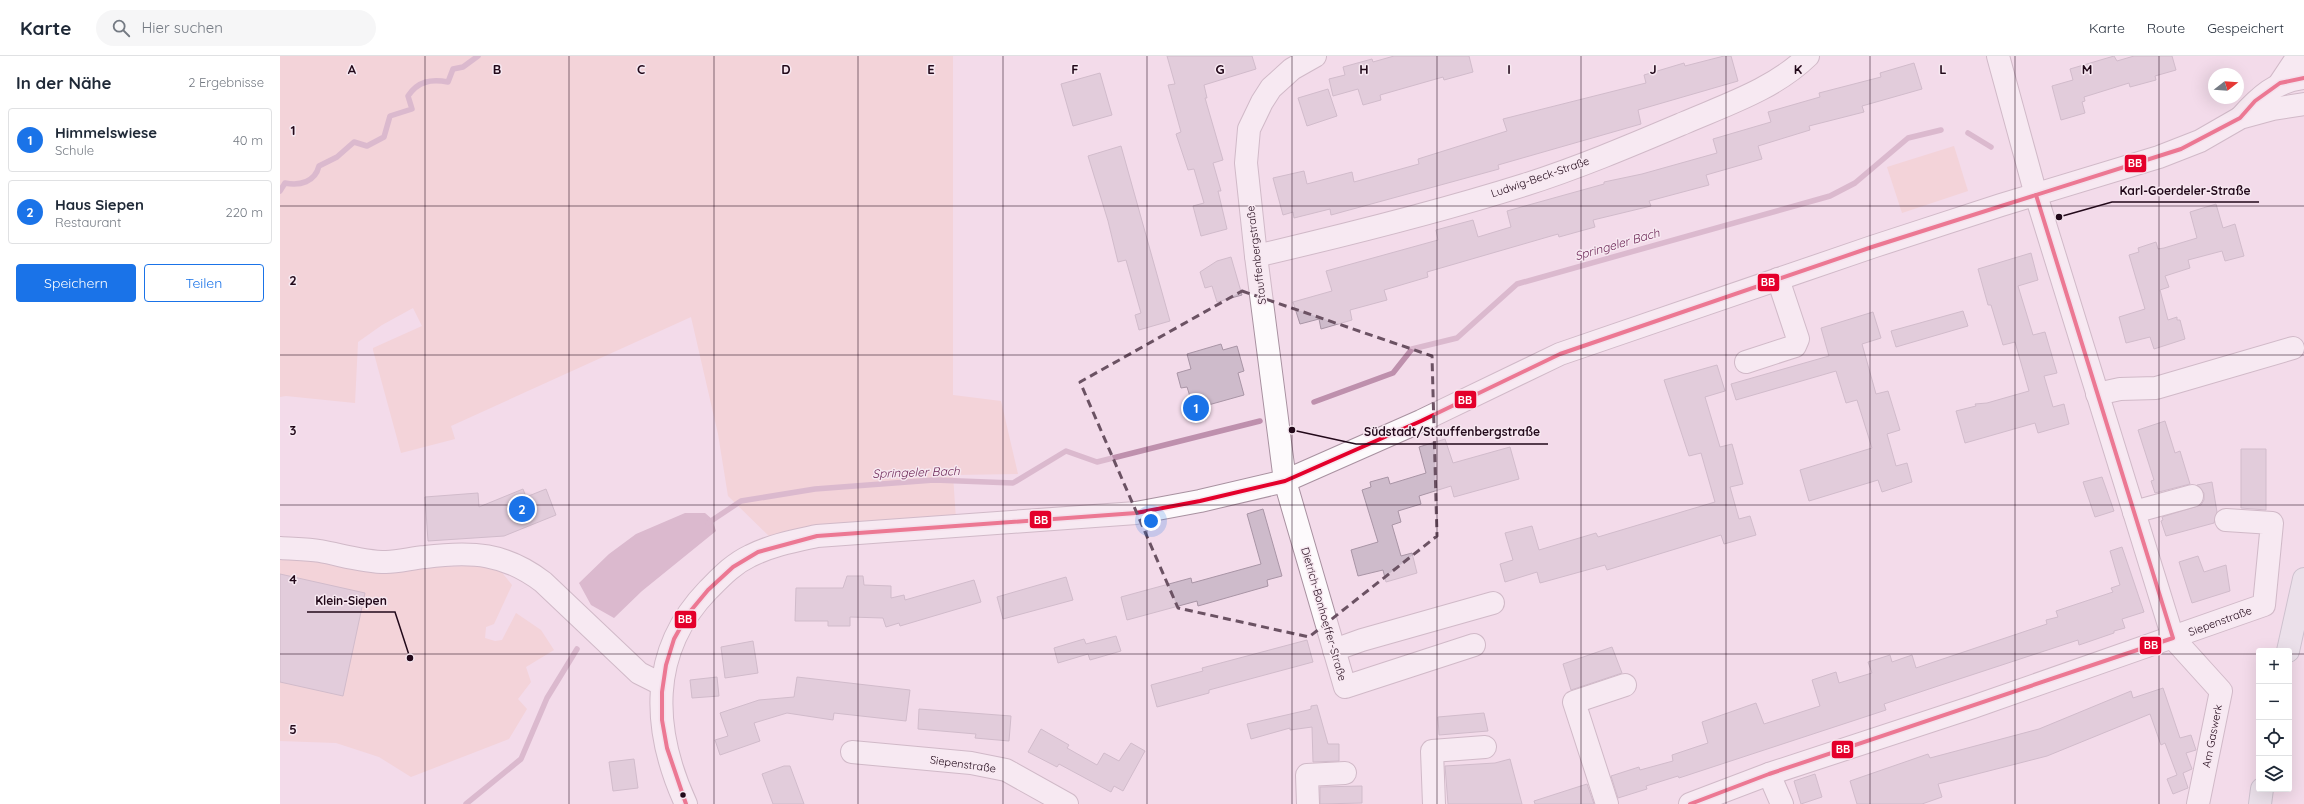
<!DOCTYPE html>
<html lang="de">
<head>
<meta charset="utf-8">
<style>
	body { margin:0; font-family:Quicksand,sans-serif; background:#f6f6f7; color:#1f2937 }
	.controls { position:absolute; right:12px; bottom:12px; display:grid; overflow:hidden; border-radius:4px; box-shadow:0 4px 16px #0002 }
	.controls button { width:36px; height:36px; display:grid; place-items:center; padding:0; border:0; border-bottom:1px solid #e0e1e3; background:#fff; color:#1f2937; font:20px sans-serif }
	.compass { position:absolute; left:1928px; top:12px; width:36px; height:36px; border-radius:50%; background:#fff; box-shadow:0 4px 16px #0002; rotate:73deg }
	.you { position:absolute; left:871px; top:465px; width:14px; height:14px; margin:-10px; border:3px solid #fff; border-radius:50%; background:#1a73e8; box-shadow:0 0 0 6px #1a73e833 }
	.badge { display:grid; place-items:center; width:26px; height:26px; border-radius:50%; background:#1a73e8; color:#fff; font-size:13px; font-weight:700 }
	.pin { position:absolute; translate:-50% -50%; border:2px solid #fff; box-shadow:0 1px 4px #0006 }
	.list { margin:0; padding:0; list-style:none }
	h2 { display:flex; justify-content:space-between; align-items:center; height:52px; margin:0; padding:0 16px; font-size:17px }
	h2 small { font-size:13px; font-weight:400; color:#747a83 }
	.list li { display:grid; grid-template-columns:26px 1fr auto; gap:12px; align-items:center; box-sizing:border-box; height:64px; margin:0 8px 8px; padding:0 8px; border:1px solid #e0e1e3; border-radius:4px }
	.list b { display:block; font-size:15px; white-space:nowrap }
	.list p { margin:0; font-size:13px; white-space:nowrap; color:#747a83 }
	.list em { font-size:13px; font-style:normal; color:#747a83 }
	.actions { display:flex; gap:8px; padding:12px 16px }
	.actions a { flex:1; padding:9px 0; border:1px solid #1a73e8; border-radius:4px; text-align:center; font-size:14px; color:#1a73e8 }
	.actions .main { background:#1a73e8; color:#fff }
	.icon { flex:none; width:22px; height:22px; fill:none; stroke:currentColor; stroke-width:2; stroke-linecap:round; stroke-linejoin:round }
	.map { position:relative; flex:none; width:2024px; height:748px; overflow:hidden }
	header { display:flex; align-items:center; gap:24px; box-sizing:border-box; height:56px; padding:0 20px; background:#fff; border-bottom:1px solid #e0e1e3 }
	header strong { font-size:19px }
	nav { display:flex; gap:22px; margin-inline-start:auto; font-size:14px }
	.search { width:280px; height:36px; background:#f6f6f7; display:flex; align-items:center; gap:10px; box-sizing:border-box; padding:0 14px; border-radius:22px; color:#747a83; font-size:15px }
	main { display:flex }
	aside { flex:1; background:#fff }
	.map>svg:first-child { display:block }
	.green { fill:#f3c9c5 }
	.water { fill:#be90ad }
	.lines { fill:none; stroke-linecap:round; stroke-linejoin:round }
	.stream { stroke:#be90ad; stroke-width:5.5 }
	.building { fill:#cebbcb; stroke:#a995a6 }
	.minor-casing { stroke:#a891a0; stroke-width:24 }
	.major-casing { stroke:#a0a1ad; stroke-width:24 }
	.minor { stroke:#fdfafc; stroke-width:22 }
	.major { stroke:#e3e7eb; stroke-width:22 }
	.bus-1-casing { stroke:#f7e8f1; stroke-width:7 }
	.bus-1 { stroke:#e4002b; stroke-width:4 }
	.marked { fill:none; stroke:#6b5263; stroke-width:3; stroke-dasharray:8 5; stroke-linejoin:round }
	.grid { fill:none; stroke:#22091a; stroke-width:1; stroke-opacity:0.55 }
	.bus-dot { fill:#22091a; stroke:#f7e8f1; stroke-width:1.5 }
	.labels { text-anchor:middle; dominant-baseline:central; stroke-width:3; stroke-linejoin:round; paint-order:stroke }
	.street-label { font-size:11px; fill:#22091a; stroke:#f7e8f1 }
	.water-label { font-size:12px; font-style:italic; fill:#6d2857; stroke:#f7e8f1 }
	.grid-label { font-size:13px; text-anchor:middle; font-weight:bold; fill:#22091a; stroke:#f7e8f1; stroke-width:3; stroke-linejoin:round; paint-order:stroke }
	.leader { fill:none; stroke:#22091a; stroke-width:1.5 }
	.callout-dot { fill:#22091a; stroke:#f7e8f1; stroke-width:1.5 }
	.callout-label { font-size:12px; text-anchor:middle; font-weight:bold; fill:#22091a; stroke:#f7e8f1; stroke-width:3; stroke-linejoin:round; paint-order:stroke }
	.line-badge { stroke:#f7e8f1; stroke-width:1.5 }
	.badge-label { font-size:11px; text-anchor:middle; font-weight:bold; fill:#fff }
</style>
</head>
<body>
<header>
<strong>Karte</strong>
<div class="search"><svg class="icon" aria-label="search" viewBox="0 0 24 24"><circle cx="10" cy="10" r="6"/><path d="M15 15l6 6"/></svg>Hier suchen</div>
<nav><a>Karte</a><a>Route</a><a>Gespeichert</a></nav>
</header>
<main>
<aside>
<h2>In der Nähe<small>2 Ergebnisse</small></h2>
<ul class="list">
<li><span class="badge">1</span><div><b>Himmelswiese</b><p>Schule</p></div><em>40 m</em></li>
<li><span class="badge">2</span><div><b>Haus Siepen</b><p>Restaurant</p></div><em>220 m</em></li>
</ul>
<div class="actions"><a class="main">Speichern</a><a>Teilen</a></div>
</aside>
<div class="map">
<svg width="2024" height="748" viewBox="0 0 2024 748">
	<rect width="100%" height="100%" fill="#f3dbea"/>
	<g class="green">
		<path d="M0 0H673V339L721 345 738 418 673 419 676 464 493 484 448 440 438 378 411 261 171 370 175 383 121 397 93 294V292L142 270 133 252 102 269 78 286 75 347 6 340 0 341Z"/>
		<path d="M1674 90 1688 135 1622 157 1607 111Z"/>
		<path d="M0 498 125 512 216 509 232 529 214 568 206 571 205 582 215 585 222 584 236 557 261 574 274 594 246 611 251 626 238 643 247 653 229 683 131 721 99 701 56 687 0 685Z"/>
	</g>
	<path class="water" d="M405 457H425L432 463 436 475 362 535 334 562 311 549 299 527 329 498 356 478Z"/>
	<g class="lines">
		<g class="stream">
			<path d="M1688 77 1711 91"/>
			<path d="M0 135 5 127C20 130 35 126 39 110L57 101 74 86 87 90 104 81 110 60 132 53 128 40C138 25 151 23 168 26L173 13 183 11 198 0"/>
			<path d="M1034 346 1113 317 1132 293 1177 282 1237 228 1550 140 1575 127 1628 82 1661 74"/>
			<path d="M428 467 461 445 535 433 654 424 733 427 786 395 817 406 980 365"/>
			<path d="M186 748 241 703 267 642 297 593"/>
		</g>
	</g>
	<g class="building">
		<path d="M887 0H972L976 13 924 29 927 42H925L943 104 933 107 941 135H938L947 173 921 180 913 150 924 147 914 113 908 114 896 78 901 76 888 29 895 28Z"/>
		<path d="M1114 0H1189L1193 16 1164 24 1163 21 1100 39 1101 44 1083 49 1078 33 1053 40 1049 23 1065 19 1063 11 1092 3 1093 6Z"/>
		<path d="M1444 0H1451L1458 25 1358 54 1361 68 1218 109 1219 113 1051 159 1050 153 1014 162 1013 156 1003 159 993 122 1024 115 1027 128 1072 116 1074 126 1139 108 1138 103 1227 75 1223 63 1366 27 1364 19 1404 7 1405 10Z"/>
		<path d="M1834 0 1837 5 1854 0H1892L1896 14 1875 20 1876 24 1850 31 1849 27 1804 41 1805 45 1802 46 1805 57 1781 64 1772 30 1793 24 1790 13Z"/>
		<path d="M1634 7 1642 33 1582 50 1584 56 1529 70 1530 74 1478 90 1482 103 1426 119 1429 129 1369 145 1371 150 1313 164 1315 171 1279 181 1278 178 1147 216 1148 221 1104 234 1107 244 1070 254 1072 264 1041 273 1039 263 1020 268 1013 246 1052 235 1046 215 1158 184 1156 174 1193 164 1198 181 1231 171 1227 155 1324 128V126L1362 118 1437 97 1433 83 1491 66 1488 56 1540 41 1539 37 1601 21 1600 17Z"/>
		<path d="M820 17 832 59 793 70 781 28Z"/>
		<path d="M1048 33 1057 60 1027 70 1018 42Z"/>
		<path d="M841 90 890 265 859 274 855 259 861 257 846 204 838 206 828 165 808 100Z"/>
		<path d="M1936 148 1943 172 1955 168 1964 200 1945 205 1942 195 1908 204 1910 212 1885 220 1889 231 1880 234 1888 264 1897 261V264H1900L1905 283 1874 293 1870 281 1846 287 1839 261 1865 253 1849 199 1859 196 1858 192 1876 186 1878 193 1884 192 1917 182 1910 156Z"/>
		<path d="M1751 197 1758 224 1738 230 1753 279 1765 276 1777 317 1764 320 1773 351 1784 348 1789 368 1758 377 1755 367 1685 387 1676 355 1696 350 1695 348 1707 347 1749 335 1735 286 1723 289 1711 249H1708L1698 213Z"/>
		<path d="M951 201 962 239 937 246 932 230 925 232 920 216 937 205Z"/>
		<path d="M1683 255 1688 270 1616 291 1611 275Z"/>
		<path d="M1593 256 1601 282 1582 288 1596 338 1608 335 1620 374 1607 378 1616 410 1627 407 1632 426 1602 436 1598 424 1529 445 1520 414 1592 392 1577 344 1566 347 1556 315 1456 344 1451 328 1549 300 1541 272Z"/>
		<path d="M941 288 943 294 957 290 964 315 958 317 964 339 914 353 907 331 901 332 897 317 911 313 907 298Z"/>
		<path d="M1437 309 1445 335 1425 341 1440 391 1452 388 1463 428 1450 431 1459 463 1470 460 1476 479 1444 488 1441 479 1327 514 1325 509 1260 527 1257 516 1225 526 1220 508 1233 504 1225 477 1252 470 1259 494 1316 477 1318 481 1435 446 1421 397 1409 400 1384 324Z"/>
		<path d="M1885 365 1895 397 1900 395 1910 428 1875 437 1871 425 1874 424 1858 374Z"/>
		<path d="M1165 383 1173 407 1230 391 1239 423 1174 441 1171 430 1139 440 1141 448 1118 455 1121 466 1112 469 1121 500 1132 497 1137 517 1106 526 1103 514 1078 520 1071 494 1098 486 1082 434 1091 431 1090 426 1108 421 1110 428 1146 417 1139 391Z"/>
		<path d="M1961 393H1986V454L1961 452Z"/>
		<path d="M1822 421 1834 455 1815 461 1803 426Z"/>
		<path d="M1932 426 1937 456 1934 467 1886 480 1881 465 1883 464 1882 461 1921 449 1924 444V437L1917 429Z"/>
		<path d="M243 433 246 441 266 433 276 459 224 480 148 485 145 441 198 437 199 451Z"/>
		<path d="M983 453 1002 520 987 524 988 530 918 550 917 545 847 564 841 541 911 522 912 527 981 508 967 458Z"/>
		<path d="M1842 491 1864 556 1842 563 1845 572 1834 575V577L1799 589 1798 584 1661 629 1604 648 1606 654 1399 722 1398 720 1366 730 1367 733 1338 742 1331 720 1359 711 1360 714 1393 705 1392 699 1428 687 1422 666 1476 647 1484 668 1540 650 1532 624 1556 616 1559 627 1592 617 1588 606 1610 599 1612 606 1632 599 1636 612 1767 568 1766 564 1778 561 1776 555 1833 536 1831 532 1840 529 1830 495Z"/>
		<path d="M1918 500 1924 516 1946 509 1950 535 1912 547 1899 506Z"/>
		<path d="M0 518 85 537 63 640 0 626Z"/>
		<path d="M567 520H583L584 529 611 530V542L624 539 625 544 694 524 701 546 620 570 619 567 606 571 603 562 570 561V570H548V565H515L516 532H563Z"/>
		<path d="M786 521 793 544 723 563 717 541Z"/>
		<path d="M836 580 841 595 810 604 808 598 778 607 774 592 804 583 806 588Z"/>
		<path d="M1027 584 1033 606 929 634V637L877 651 871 629 923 615 922 612Z"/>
		<path d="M473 585 478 617 445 622 441 591Z"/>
		<path d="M1332 591 1342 617 1291 634 1283 608Z"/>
		<path d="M437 621 439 640 412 642 410 624Z"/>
		<path d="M517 621 630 634 626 665 554 657 553 664 507 657 474 667 480 685 440 699 435 684 448 680 440 657 479 644 514 641Z"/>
		<path d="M1883 632 1900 682 1911 679 1916 694 1906 697 1912 713 1903 717 1908 732 1893 738 1887 723 1897 719 1885 687 1881 689 1870 658 1767 700 1658 728 1662 741 1642 748H1577L1570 725 1648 698 1650 702 1759 673 1851 635 1853 642Z"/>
		<path d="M1037 649 1048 688H1059V705L1033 706 1032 671 1010 674V672L971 683 967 668 1028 654 1031 653V650Z"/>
		<path d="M639 653 731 660 729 685 695 682 696 678 638 673Z"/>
		<path d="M1204 657 1208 675 1159 679 1158 661Z"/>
		<path d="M761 673 789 689 787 692 817 709 824 697 839 705 851 687 865 695 843 735 834 730 831 736 779 708 777 711 748 696Z"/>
		<path d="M354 703 358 732 333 735 329 706Z"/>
		<path d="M1230 703 1242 748H1168L1165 710 1215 707Z"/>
		<path d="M504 710H510L524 748H493L482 718Z"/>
		<path d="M1535 718 1542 741 1521 748 1514 725Z"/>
		<path d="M1307 728 1314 748H1255L1254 745Z"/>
		<path d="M1082 730V747L1040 748V731Z"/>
	</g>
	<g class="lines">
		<g class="minor-casing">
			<g id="minor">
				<path d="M1035 0 1012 13 991 32 982 46 969 73 966 107 976 200 1005 425 1065 631 1194 589"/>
				<path d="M1718 0 1756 139 1893 582 1941 635 1918 748"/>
				<path d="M2000 27 2018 0"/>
				<path d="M1961 61C1979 41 1996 25 2024 22"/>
				<path d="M976 200C1066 179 1155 157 1244 129 1298 112 1352 89 1404 67 1448 48 1494 33 1528 0"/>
				<path d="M1466 306 1515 290 1518 283 1498 223"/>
				<path d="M1817 338 1840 333 1876 332 2013 292"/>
				<path d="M1854 456 1912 440"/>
				<path d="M0 492C13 493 27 493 40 495 62 499 83 506 106 506 119 506 132 502 145 501 192 495 225 497 263 526L359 617 381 628"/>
				<path d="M1054 594 1082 584 1213 547"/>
				<path d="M572 696 691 707 726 714 787 748"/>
				<path d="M1489 718 1502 748"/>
				<path d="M406 748C372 674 368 596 428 534 441 521 453 508 470 500 492 489 514 485 537 480L856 457 920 445 1005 425 1141 365 1280 298 1592 191 1721 149 1879 101 1920 85 1960 62 1993 53 2024 48"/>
				<path d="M1028 748 1027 719 1065 717"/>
				<path d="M1154 748 1152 695 1205 691"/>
				<path d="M1327 748 1294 646 1345 629"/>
				<path d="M1410 748 1489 718 1693 651 1984 549 1992 467 1946 464"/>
			</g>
		</g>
		<g class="major-casing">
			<g id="major">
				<path d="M2008 595 2024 523"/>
				<path d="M1980 748 1982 733"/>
			</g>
		</g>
		<use href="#minor" class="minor"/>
		<use href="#major" class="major"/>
		<g class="bus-1-casing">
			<g id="bus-1">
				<path d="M406 748 387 692 382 664V636L386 609 394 583 408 558 428 534 453 511 478 496 537 480 856 457 920 445 1005 425 1141 365 1280 298 1592 191 1901 93 1960 62 1975 45 2000 27 2024 22"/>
				<path d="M1410 748 1489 718 1893 582 1756 139"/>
			</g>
		</g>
		<use href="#bus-1" class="bus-1"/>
	</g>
	<path d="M0 0H2024V748H0ZM962 235 1152 300 1157 480 1029 581 898 552 800 326Z" fill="#f3dbea" fill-opacity=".55" fill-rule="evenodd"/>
	<path class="marked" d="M962 235 1152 300 1157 480 1029 581 898 552 800 326Z"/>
	<path class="grid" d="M145 0V748M289 0V748M434 0V748M578 0V748M723 0V748M867 0V748M1012 0V748M1157 0V748M1301 0V748M1446 0V748M1590 0V748M1735 0V748M1879 0V748M0 150H2024M0 299H2024M0 449H2024M0 598H1979M2009 598H2024"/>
	<circle class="bus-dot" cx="403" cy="739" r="3.5"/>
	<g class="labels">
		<g class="street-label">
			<text transform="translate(1260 121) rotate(-19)">Ludwig-Beck-Straße</text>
			<text transform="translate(976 199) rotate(-97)">Stauffenbergstraße</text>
			<text transform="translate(1044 558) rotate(74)">Dietrich-Bonhoeffer-Straße</text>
			<text transform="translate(1940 565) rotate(-20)">Siepenstraße</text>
			<text transform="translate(1932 680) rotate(-79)">Am Gaswerk</text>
			<text transform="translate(683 708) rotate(8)">Siepenstraße</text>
		</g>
		<g class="water-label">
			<text transform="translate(1337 188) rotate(-16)">Springeler Bach</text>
			<text transform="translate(636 416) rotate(-2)">Springeler Bach</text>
		</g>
	</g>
	<g class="grid-label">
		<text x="72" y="18">A</text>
		<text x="217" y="18">B</text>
		<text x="361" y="18">C</text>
		<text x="506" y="18">D</text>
		<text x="651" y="18">E</text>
		<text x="795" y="18">F</text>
		<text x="940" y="18">G</text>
		<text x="1084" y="18">H</text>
		<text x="1229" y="18">I</text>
		<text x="1373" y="18">J</text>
		<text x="1518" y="18">K</text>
		<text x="1663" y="18">L</text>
		<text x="1807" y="18">M</text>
		<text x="13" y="79">1</text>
		<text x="13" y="229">2</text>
		<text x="13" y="379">3</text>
		<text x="13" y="528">4</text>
		<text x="13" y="678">5</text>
	</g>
	<path class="leader" d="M1779 161L1832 146H1979M1012 374L1076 388H1268M130 602L115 556H27"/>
	<g class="callout-dot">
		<circle cx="1779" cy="161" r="4"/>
		<circle cx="1012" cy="374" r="4"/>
		<circle cx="130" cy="602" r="4"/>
	</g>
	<g class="callout-label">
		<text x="1905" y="139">Karl-Goerdeler-Straße</text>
		<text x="1172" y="380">Südstadt/Stauffenbergstraße</text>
		<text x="71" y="549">Klein-Siepen</text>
	</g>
	<g class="line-badge">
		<rect x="1844" y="98" width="23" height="19" rx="4" fill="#e4002b"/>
		<rect x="1477" y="217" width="23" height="19" rx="4" fill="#e4002b"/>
		<rect x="1174" y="334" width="23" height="19" rx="4" fill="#e4002b"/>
		<rect x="749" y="454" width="23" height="19" rx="4" fill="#e4002b"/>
		<rect x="394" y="554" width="23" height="19" rx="4" fill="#e4002b"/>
		<rect x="1859" y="580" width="23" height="19" rx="4" fill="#e4002b"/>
		<rect x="1551" y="684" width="23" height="19" rx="4" fill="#e4002b"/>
	</g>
	<g class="badge-label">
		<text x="1855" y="111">BB</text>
		<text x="1488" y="230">BB</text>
		<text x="1185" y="348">BB</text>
		<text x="761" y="468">BB</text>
		<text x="405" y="567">BB</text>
		<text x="1871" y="593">BB</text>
		<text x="1563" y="697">BB</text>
	</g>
</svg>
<div class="controls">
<button>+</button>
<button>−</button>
<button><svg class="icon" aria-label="locate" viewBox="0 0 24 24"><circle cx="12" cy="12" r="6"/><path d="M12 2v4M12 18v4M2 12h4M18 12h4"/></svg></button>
<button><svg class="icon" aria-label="layers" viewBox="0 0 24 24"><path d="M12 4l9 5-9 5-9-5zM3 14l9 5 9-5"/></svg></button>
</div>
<svg class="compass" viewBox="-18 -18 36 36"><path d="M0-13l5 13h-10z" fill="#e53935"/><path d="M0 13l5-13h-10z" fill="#747a83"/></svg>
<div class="you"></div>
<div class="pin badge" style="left:916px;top:352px">1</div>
<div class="pin badge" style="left:242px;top:453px">2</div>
</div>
</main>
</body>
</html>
